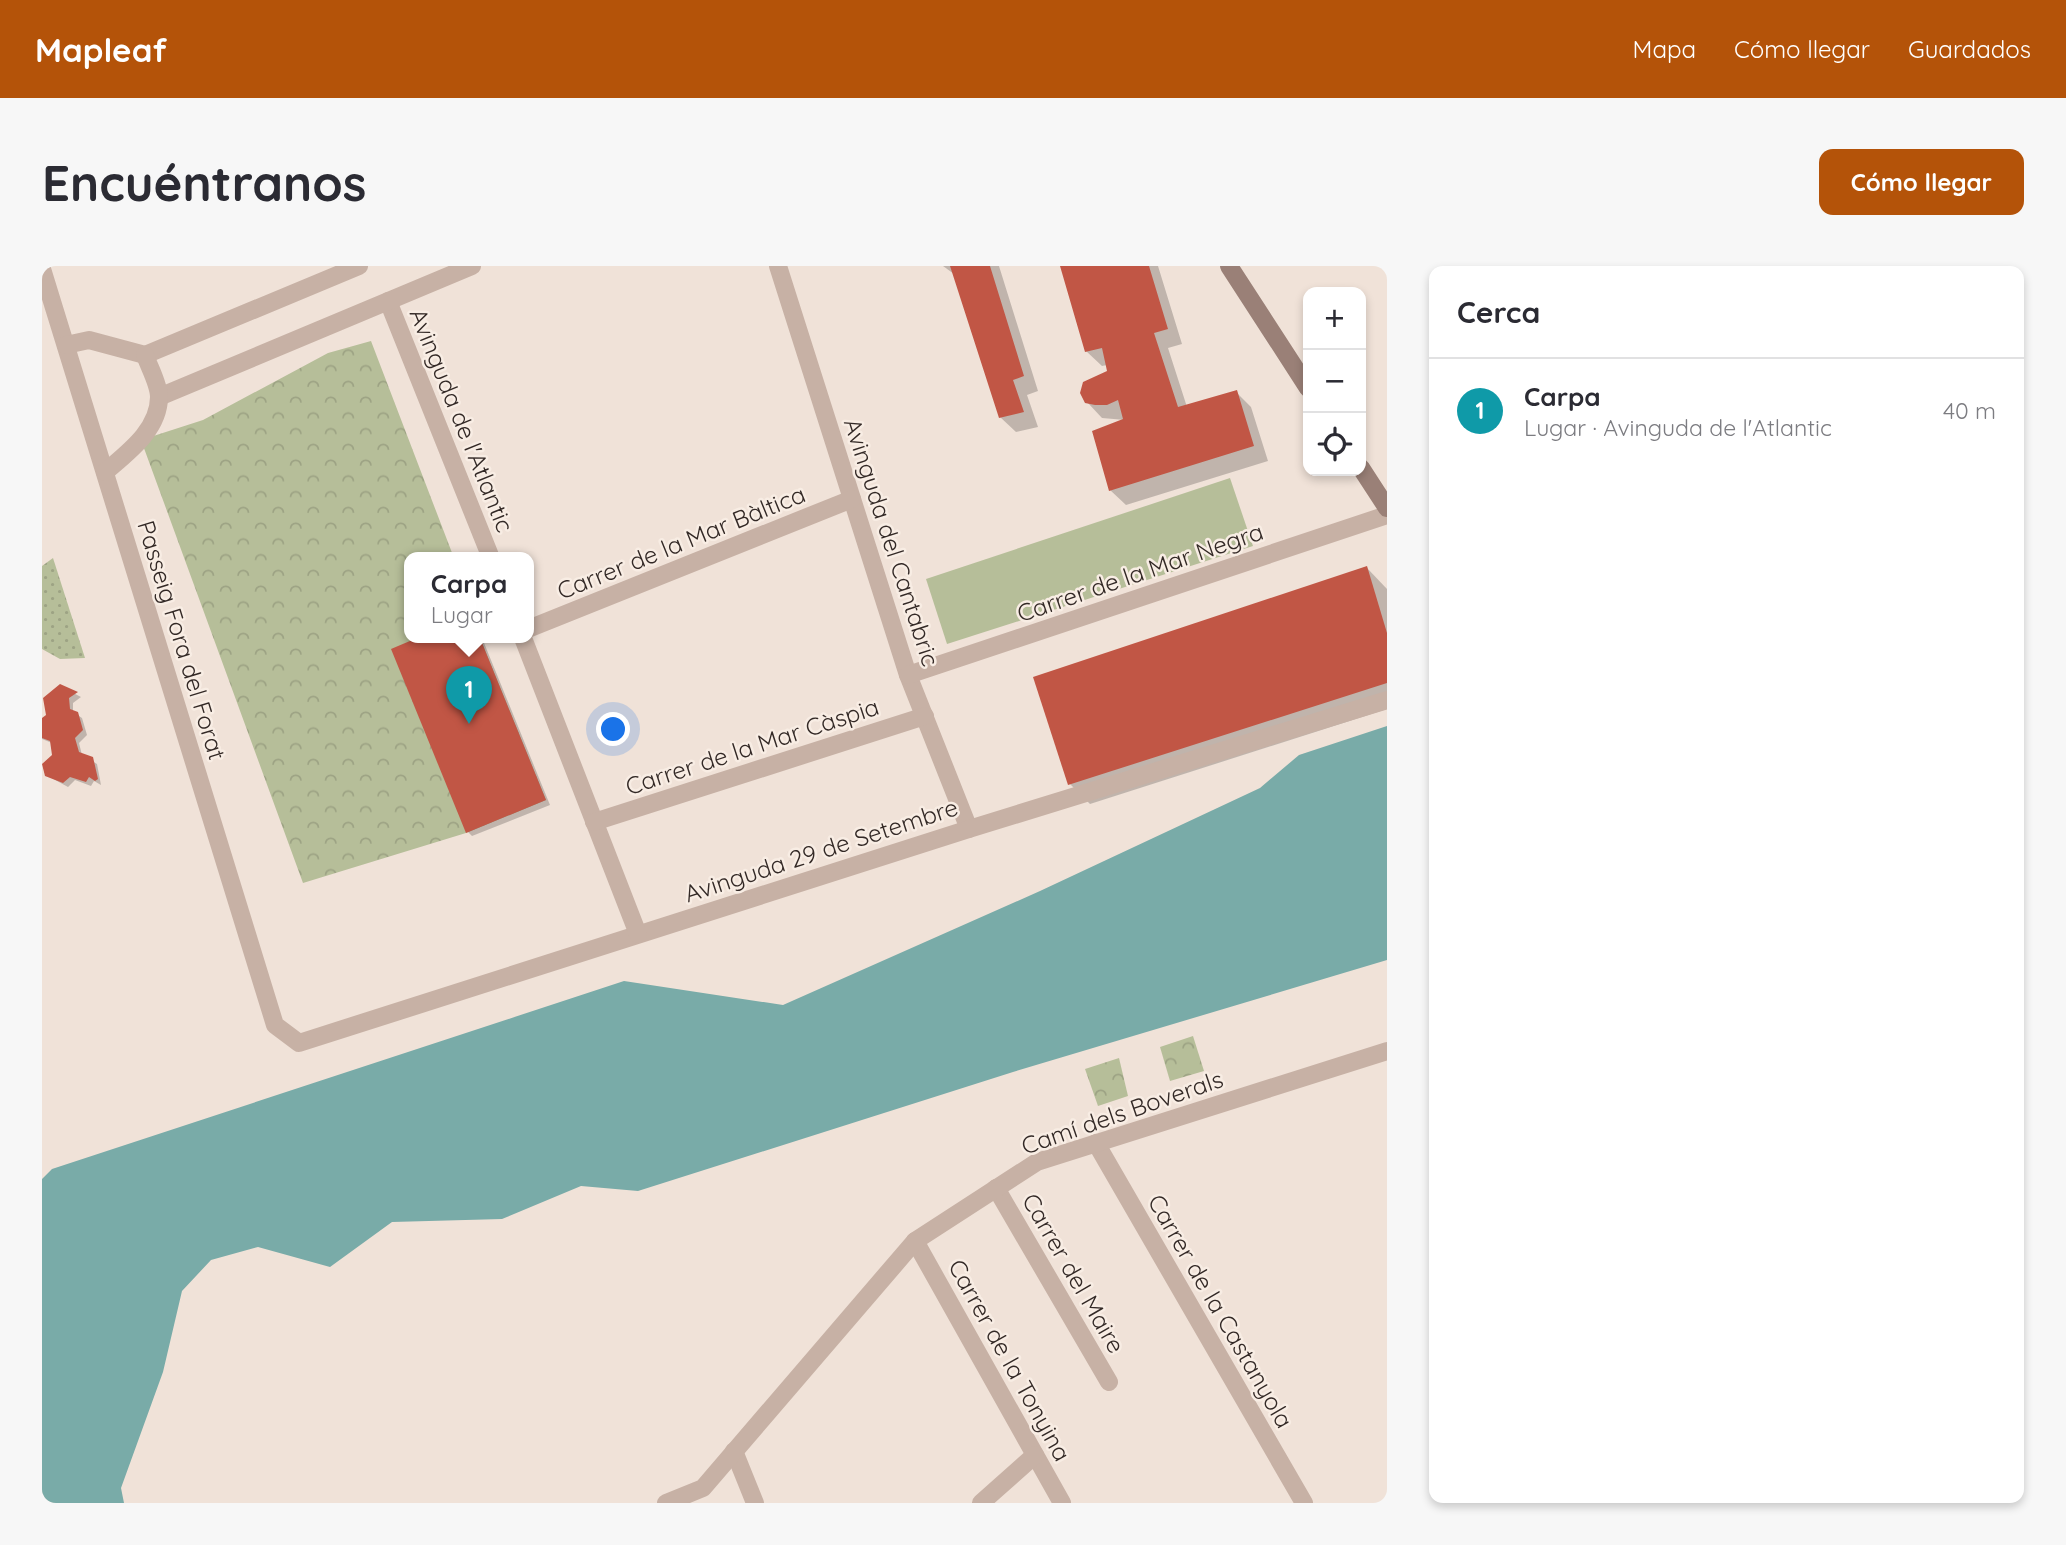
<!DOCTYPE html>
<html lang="es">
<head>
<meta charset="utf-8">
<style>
	body { margin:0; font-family:Quicksand,sans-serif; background:#f7f7f7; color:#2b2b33 }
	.controls { position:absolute; right:21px; top:21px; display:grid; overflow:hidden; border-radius:14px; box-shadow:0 4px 10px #0003 }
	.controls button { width:63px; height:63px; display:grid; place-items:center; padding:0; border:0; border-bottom:2px solid #e1e1e2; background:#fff; color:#2b2b33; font:35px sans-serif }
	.you { position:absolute; left:572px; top:464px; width:24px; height:24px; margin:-18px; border:5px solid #fff; border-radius:50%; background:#1a73e8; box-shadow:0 0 0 10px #1a73e833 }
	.badge { display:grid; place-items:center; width:46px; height:46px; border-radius:50%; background:#b45309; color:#fff; font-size:23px; font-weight:700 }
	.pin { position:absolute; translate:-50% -58px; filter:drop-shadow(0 2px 4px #0008) }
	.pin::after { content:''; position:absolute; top:37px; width:24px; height:21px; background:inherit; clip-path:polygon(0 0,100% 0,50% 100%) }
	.popup { position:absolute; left:362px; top:286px; width:130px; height:91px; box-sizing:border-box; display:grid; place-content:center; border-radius:14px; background:#fff; filter:drop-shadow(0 2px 5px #0005); font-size:23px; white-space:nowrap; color:#7c7c81 }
	.popup b { font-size:26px; color:#2b2b33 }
	.popup::after { content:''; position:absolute; left:50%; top:100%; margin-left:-14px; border:14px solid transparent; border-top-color:#fff }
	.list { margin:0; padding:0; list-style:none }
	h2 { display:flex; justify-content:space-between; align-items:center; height:91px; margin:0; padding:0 28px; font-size:30px }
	h2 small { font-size:23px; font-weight:400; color:#7c7c81 }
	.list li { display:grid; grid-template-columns:46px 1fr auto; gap:21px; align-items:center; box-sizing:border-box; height:105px; padding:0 28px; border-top:2px solid #e1e1e2 }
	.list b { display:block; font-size:26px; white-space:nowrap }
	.list p { margin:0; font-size:23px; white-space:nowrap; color:#7c7c81 }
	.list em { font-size:23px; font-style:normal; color:#7c7c81 }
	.icon { flex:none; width:38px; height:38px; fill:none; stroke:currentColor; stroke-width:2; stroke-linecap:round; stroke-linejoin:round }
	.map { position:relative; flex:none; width:1345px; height:1237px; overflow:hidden; border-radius:14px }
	header { display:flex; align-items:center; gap:42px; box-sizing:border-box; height:98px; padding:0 35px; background:#b45309; color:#fff }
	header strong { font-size:33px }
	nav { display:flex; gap:38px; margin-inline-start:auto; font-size:24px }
	.intro { display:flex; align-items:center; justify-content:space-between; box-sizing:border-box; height:168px; padding:0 42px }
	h1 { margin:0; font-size:49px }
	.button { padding:18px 32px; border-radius:14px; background:#b45309; color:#fff; font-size:24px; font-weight:700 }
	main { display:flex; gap:42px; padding:0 42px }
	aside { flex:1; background:#fff; border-radius:14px; box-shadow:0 4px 10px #0003 }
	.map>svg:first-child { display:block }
	.grass { fill:url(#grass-dots) }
	.park { fill:url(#park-crowns) }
	.pitch { fill:#b6be99 }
	.water { fill:#79aba8 }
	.shadow { fill:#0003 }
	.building { fill:#c15645 }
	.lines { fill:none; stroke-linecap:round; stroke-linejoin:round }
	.street { stroke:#c7b1a5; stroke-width:18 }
	.secondary { stroke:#9a8077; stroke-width:18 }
	.labels { text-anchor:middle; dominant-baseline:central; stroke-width:5; stroke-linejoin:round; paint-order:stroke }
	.street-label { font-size:24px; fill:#332926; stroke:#f8ede4 }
</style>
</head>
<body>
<header>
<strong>Mapleaf</strong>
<nav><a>Mapa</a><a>Cómo llegar</a><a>Guardados</a></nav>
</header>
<div class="intro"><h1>Encuéntranos</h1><a class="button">Cómo llegar</a></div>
<main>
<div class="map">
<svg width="1345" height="1237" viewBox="0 0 1345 1237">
	<defs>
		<pattern id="grass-dots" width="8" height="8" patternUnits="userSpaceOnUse" patternTransform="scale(1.75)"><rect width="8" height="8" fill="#b6be99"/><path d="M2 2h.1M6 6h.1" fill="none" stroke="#9da384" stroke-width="1.8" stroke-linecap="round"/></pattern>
		<pattern id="park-crowns" width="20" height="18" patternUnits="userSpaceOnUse" patternTransform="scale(1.75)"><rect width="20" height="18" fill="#b6be99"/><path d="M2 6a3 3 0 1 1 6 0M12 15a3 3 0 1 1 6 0" fill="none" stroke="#9da384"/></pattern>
	</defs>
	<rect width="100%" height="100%" fill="#f0e2d8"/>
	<path class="grass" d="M11 292 43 392 18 393 0 383V300Z"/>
	<g class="park">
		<path d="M329 75 412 292H368V372H438L504 534 424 567 261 617 99 174 161 154 286 87Z"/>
		<path d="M1151 770 1162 805 1128 815 1118 781Z"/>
		<path d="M1077 792 1086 830 1056 840 1043 803Z"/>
	</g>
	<path class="pitch" d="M1188 212 1211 280 905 378 884 313Z"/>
	<path class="water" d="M1345 460V694L971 806 596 925 539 920 460 953 350 956 288 1001 216 981 169 994 140 1025 121 1106 79 1222 82 1237H0V913L10 903 582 715 741 739 998 625 1218 522 1257 489Z"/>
	<g class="shadow">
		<path d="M901 0H957L996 125 985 129 996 161 974 166 958 151 912 8Z"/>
		<path d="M1020 0H1116L1140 78 1126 82 1145 141 1194 126 1209 141 1226 195 1084 239 1068 224 1083 154 1060 152 1045 136 1067 106 1065 99 1060 100 1044 85Z"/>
		<path d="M1325 302 1345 323V443L1048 538 1028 518Z"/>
		<path d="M380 372H440L508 539 430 570 426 566Z"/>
		<path d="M18 420 39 431 31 437V446L40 452 45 469 37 477 40 489 55 498 59 519 52 515 49 520 33 514 26 521 4 509 12 490 10 477 0 473V454L6 449Z"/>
	</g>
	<g class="building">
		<path d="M908 0H948L982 110 971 114 982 146 957 152Z"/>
		<path d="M1018 0H1107L1126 63 1112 67 1136 141 1195 124 1212 180 1067 225 1050 165 1081 153 1076 134 1065 139H1053L1043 137 1038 127 1041 116 1065 105 1060 82 1043 86Z"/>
		<path d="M1325 300 1345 367V417L1026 519 991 411Z"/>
		<path d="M375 372H438L504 534 424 567 349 383Z"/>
		<path d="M18 418 36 426 27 432 28 443 36 446 41 464 33 472 37 486 51 491 56 513 53 515 47 511 44 516 28 511 21 517 3 510 0 498 10 489 8 475 0 472V452L4 449 1 432Z"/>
	</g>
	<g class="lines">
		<g class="street">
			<path d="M736 0 866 409 927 563"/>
			<path d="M0 3 233 759 257 777 927 563 1345 434"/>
			<path d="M346 35 449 292"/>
			<path d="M24 79 47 74 103 89 317 0"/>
			<path d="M117 131 430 0"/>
			<path d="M63 206C85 187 117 164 117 131 117 118 107 101 103 89"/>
			<path d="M486 363 810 233"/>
			<path d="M481 372 596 668"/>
			<path d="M866 409 1345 249"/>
			<path d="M552 556 883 450"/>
			<path d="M1054 877 1262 1237"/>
			<path d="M954 922 1067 1116"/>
			<path d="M873 975 1020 1237"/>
			<path d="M692 1185 713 1237"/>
			<path d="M624 1237 661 1222 873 975 995 896 1345 785"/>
			<path d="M939 1237 993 1189"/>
		</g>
		<g class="secondary">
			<path d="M1187 0 1266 122"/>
			<path d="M1319 202 1345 242"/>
		</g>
	</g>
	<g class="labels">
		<g class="street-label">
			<text transform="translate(420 154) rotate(68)">Avinguda de l'Atlantic</text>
			<text transform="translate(639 276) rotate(-22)">Carrer de la Mar Bàltica</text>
			<text transform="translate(850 276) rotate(72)">Avinguda del Cantabric</text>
			<text transform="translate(1098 306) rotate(-19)">Carrer de la Mar Negra</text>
			<text transform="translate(140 374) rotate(73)">Passeig Fora del Forat</text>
			<text transform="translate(710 480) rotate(-18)">Carrer de la Mar Càspia</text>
			<text transform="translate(779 584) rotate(-18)">Avinguda 29 de Setembre</text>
			<text transform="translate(1080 846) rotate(-19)">Camí dels Boverals</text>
			<text transform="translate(1032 1007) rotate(60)">Carrer del Maire</text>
			<text transform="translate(1179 1045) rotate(60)">Carrer de la Castanyola</text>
			<text transform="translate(968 1094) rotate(61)">Carrer de la Tonyina</text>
		</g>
	</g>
</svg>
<div class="controls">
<button>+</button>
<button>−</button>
<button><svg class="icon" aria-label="locate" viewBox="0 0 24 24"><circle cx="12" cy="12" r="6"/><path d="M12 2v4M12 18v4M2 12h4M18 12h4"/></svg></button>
</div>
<div class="you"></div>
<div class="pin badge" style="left:427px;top:458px;background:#0f9aa8">1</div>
<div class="popup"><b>Carpa</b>Lugar</div>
</div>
<aside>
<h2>Cerca<small></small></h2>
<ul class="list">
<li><span class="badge" style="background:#0f9aa8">1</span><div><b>Carpa</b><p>Lugar · Avinguda de l'Atlantic</p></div><em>40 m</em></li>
</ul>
</aside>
</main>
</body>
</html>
